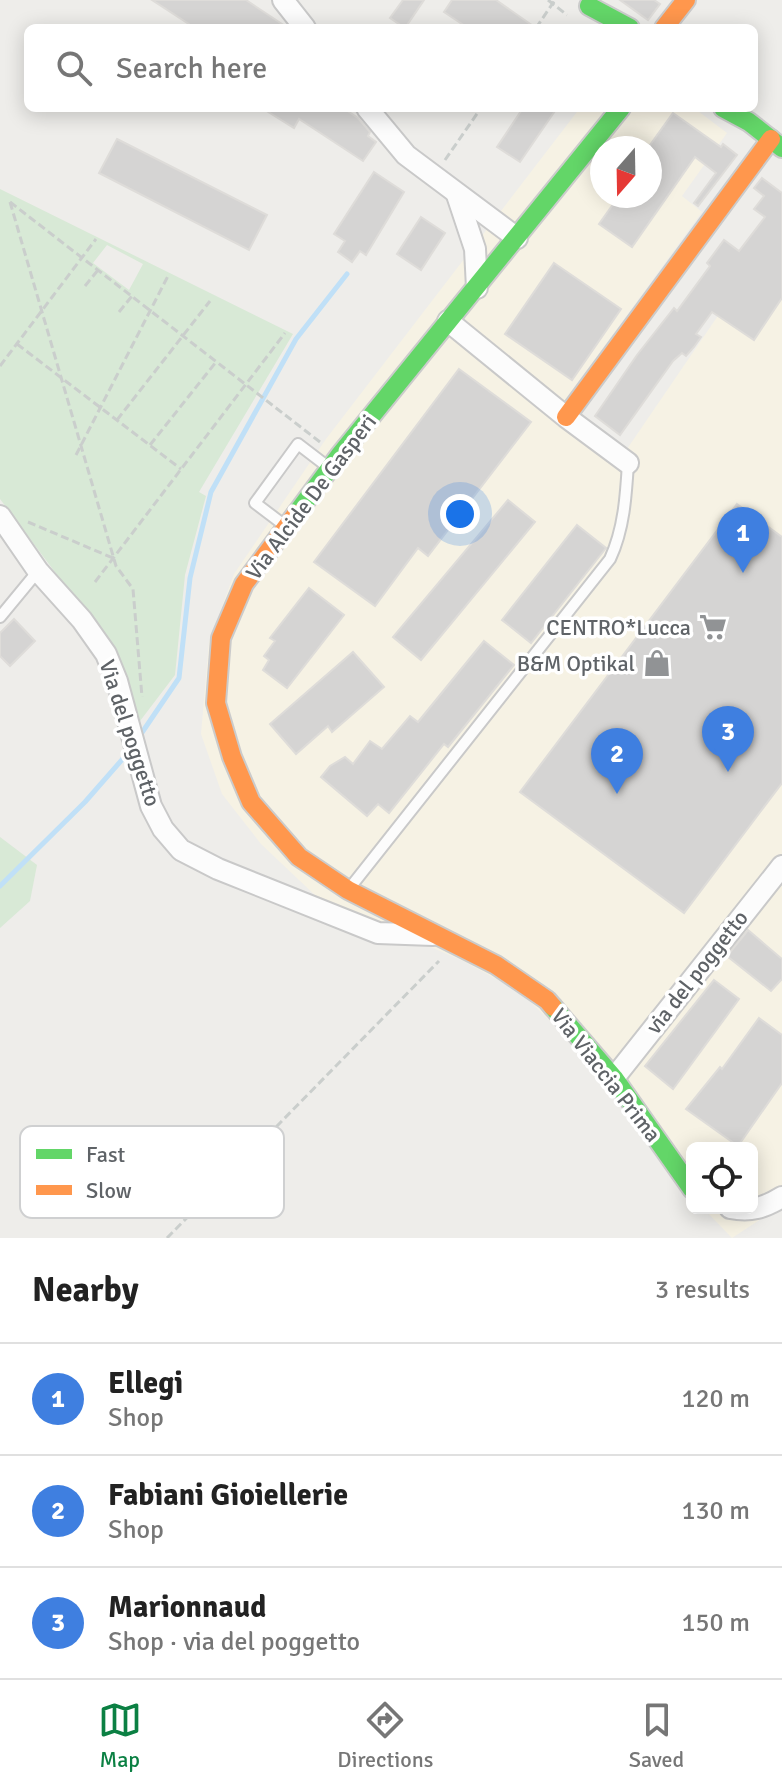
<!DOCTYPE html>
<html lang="en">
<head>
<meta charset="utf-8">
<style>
	body { margin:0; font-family:Signika,sans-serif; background:#f2f2f2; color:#222 }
	.controls { position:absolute; right:24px; bottom:24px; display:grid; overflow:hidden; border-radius:12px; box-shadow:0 4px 20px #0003 }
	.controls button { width:72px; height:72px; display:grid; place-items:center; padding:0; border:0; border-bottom:2px solid #e0e0e0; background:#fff; color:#222; font:40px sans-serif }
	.compass { position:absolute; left:590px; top:136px; width:72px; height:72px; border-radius:50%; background:#fff; box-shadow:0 4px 20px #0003; rotate:200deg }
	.you { position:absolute; left:460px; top:514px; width:28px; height:28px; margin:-20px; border:6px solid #fff; border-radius:50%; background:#1a73e8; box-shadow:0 0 0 12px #1a73e833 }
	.badge { display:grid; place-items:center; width:52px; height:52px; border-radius:50%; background:#0b8043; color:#fff; font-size:26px; font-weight:700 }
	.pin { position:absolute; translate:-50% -66px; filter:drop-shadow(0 2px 4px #0008) }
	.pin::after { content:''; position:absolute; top:42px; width:28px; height:24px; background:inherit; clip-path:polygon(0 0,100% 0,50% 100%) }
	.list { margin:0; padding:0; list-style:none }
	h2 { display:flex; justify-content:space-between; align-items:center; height:104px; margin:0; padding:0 32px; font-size:34px }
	h2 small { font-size:26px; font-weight:400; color:#767676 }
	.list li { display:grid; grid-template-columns:52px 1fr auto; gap:24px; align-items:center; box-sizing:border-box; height:112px; padding:0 32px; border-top:2px solid #e0e0e0 }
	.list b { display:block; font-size:30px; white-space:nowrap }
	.list p { margin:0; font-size:26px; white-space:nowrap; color:#767676 }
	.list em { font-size:26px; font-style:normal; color:#767676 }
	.icon { flex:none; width:44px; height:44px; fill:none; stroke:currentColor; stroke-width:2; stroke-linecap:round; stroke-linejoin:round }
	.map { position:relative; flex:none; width:782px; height:1238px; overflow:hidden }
	.search { position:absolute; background:#fff; box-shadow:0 4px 20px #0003; left:24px; right:24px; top:24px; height:88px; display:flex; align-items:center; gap:20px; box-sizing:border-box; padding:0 28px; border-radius:12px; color:#767676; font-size:30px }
	.sheet { height:440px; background:#fff }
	nav { display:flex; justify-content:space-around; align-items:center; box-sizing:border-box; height:112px; border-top:2px solid #e0e0e0; background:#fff; font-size:22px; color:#767676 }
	nav a { display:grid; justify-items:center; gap:4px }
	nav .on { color:#0b8043 }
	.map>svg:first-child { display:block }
	.commercial { fill:#f6f2e4; fill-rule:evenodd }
	.green { fill:#d8e9d6; fill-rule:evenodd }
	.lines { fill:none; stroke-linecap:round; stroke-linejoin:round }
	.stream { stroke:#c0e0f7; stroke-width:5 }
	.building { fill:#d5d4d3; stroke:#dedcd9; stroke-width:2 }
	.lane-casing { stroke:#c9c9c9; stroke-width:14 }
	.street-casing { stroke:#c9c9c9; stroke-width:24 }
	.fast-casing { stroke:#cbcbcb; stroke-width:22 }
	.slow-casing { stroke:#cbcbcb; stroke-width:22 }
	.path { stroke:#cacecc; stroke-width:3; stroke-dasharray:8 4; stroke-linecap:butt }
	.lane { stroke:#fcfcfc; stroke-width:10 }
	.street { stroke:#fcfcfc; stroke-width:20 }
	.fast { stroke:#63d668; stroke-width:18 }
	.slow { stroke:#ff974d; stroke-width:18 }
	.labels { text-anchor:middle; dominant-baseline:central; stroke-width:7; stroke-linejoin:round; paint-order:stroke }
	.street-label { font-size:22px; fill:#5f6367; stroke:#fff }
	.poi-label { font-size:22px; fill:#5f6367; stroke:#fff; text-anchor:end }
	.key { fill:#fff; stroke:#cfd0d1; stroke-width:2 }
	.key-label { font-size:22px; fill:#5f6367 }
</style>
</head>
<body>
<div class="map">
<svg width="782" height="1238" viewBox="0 0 782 1238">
	<rect width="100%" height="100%" fill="#eeedea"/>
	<path class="commercial" d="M580 108H694L727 133 682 196 702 212 563 403 627 449 782 222V1205L732 1238 703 1208H752V1148H692V1196L568 1038 520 992 463 961 318 898 261 844 222 794 201 734 209 642 234 574 326 439ZM602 148H650V196H602Z"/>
	<g class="green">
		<path d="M0 189 293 334 199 492 206 496 185 575 175 675 137 725 118 656 0 499ZM107 245 143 264 129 290 93 263Z"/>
		<path d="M0 837 37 865 30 901 0 928Z"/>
	</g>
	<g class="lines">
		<g class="stream">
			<path d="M141 734 179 678 190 578 211 492 296 339 347 274"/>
			<path d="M0 886 85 802 127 754"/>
		</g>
	</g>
	<g class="building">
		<path d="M152 0H246L288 28H195Z"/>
		<path d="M403 0H424L405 28 390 18Z"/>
		<path d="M452 0H496L536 28H468L444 12Z"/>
		<path d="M620 0H654L660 4 648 20Z"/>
		<path d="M262 108H343L358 118 370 132 368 136 376 142 363 161 299 119 294 128Z"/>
		<path d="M523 108H557L520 162 497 147Z"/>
		<path d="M673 113 721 147 723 144 737 155 698 206 694 203 716 173 695 157 632 247 599 224 619 196H650V145Z"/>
		<path d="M117 139 267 215 249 250 99 173Z"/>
		<path d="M374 172 404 192 366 255 360 251 352 262 338 252 345 241 334 234Z"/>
		<path d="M762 178 782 193V298L754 340 712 312 696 334 701 337 694 347 686 356 682 353 673 361 620 435 595 416 637 355 674 308 677 311 710 266 707 263 724 240 739 251 765 217 754 209 764 196 754 188Z"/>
		<path d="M421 217 445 233 421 270 397 254Z"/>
		<path d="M554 263 621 309 572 380 505 334Z"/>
		<path d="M459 369 531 422 428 556 418 548 375 606 314 562Z"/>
		<path d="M508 500 535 522 421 660 393 637Z"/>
		<path d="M737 504 782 537V783L684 913 520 792Z"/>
		<path d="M577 525 606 548 531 643 502 620Z"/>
		<path d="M309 588 344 615 287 688 263 670 269 660 264 656 275 641 270 638Z"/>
		<path d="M14 619 35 641 10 666 0 656V633Z"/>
		<path d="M484 641 514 665 448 747 444 744 389 813 378 804 367 816 321 777 330 766 345 757 353 764 370 741 382 749 410 716 418 722Z"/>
		<path d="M353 652 384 687 332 732 328 726 296 754 270 724Z"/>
		<path d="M748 930 782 959V979L771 991 727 956Z"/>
		<path d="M714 980 739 999 673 1089 645 1066Z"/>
		<path d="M759 1018 782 1035V1083L738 1146 686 1109 720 1067 722 1069Z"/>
	</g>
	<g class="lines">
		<g class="lane-casing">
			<g id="lane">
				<path d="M284 525 255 503 298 444 328 467"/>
				<path d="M0 617 38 571"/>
				<path d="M349 889 610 559C624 529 626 496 628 463"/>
			</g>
		</g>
		<g class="street-casing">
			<g id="street">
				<path d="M283 0 305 28"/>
				<path d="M367 108 406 155 517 238"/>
				<path d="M457 195 475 249 477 288"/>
				<path d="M448 321 566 417 628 463"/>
				<path d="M0 516 38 571 82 620 106 654 117 681 151 806 163 829 181 850 218 869 378 933 433 935"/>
				<path d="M614 1078 782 866"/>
				<path d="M730 1208C751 1212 764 1208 782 1197"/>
			</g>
		</g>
		<g class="fast-casing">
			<g id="fast">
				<path d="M589 6 630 28"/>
				<path d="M723 108 749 122 782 148"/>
				<path d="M296 514 339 456 621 108"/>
				<path d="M553 1007 614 1078 692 1189"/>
			</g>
		</g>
		<g class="slow-casing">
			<g id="slow">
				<path d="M664 28 686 0"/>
				<path d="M566 417 771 139"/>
				<path d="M296 514 244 584 221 638 216 703 232 757 251 802 299 857 348 890 496 965 547 1000 553 1007"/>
			</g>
		</g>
		<g class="path">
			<path d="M548 0 567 15"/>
			<path d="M536 28 555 0"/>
			<path d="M445 160 481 108"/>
			<path d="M10 202 116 566 133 589 142 697"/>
			<path d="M10 202 320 442"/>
			<path d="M85 286 98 270"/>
			<path d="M119 312 132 296"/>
			<path d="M17 344 181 469"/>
			<path d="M0 366 96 239"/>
			<path d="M117 420 210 301"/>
			<path d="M150 445 216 362"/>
			<path d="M76 455 169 274"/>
			<path d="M28 522 113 558"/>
			<path d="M95 582 285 333"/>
			<path d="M167 1238 439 961"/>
		</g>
		<use href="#lane" class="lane"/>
		<use href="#street" class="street"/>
		<use href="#fast" class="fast"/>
		<use href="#slow" class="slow"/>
	</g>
	<defs>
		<g id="supermarket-bare" transform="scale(2.16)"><path d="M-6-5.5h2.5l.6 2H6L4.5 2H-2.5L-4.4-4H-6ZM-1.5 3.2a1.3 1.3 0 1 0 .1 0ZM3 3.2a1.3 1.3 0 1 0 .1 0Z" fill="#919395" stroke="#fff" stroke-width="2.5" paint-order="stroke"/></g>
		<g id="shop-bare" transform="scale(2.16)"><path d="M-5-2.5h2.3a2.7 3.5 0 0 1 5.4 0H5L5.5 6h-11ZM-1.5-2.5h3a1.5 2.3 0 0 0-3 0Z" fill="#919395" stroke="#fff" stroke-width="2.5" paint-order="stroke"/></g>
	</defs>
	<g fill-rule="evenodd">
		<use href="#supermarket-bare" x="713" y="627"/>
		<use href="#shop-bare" x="657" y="663"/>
	</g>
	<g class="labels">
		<g class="street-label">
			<text transform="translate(311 497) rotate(-53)">Via Alcide De Gasperi</text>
			<text transform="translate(130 733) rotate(72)">Via del poggetto</text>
			<text transform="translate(697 972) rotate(-52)">via del poggetto</text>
			<text transform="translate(606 1075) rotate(52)">Via Viaccia Prima</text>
		</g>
		<g class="poi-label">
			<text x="691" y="627">CENTRO*Lucca</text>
			<text x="635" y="663">B&amp;M Optikal</text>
		</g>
	</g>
	<rect x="20" y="1126" width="264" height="92" rx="12" class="key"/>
	<rect x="36" y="1149" width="36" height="10" fill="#63d668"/>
	<rect x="36" y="1185" width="36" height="10" fill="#ff974d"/>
	<g class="key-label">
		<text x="86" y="1162">Fast</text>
		<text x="86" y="1198">Slow</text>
	</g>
</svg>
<div class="controls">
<button><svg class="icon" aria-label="locate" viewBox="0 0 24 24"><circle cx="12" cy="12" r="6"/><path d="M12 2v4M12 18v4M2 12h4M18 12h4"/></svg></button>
</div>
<svg class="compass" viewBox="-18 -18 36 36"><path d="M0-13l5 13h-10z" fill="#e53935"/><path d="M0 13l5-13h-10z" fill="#767676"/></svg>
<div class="you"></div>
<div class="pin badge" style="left:743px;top:573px;background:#3f7fe0">1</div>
<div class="pin badge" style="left:617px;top:794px;background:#3f7fe0">2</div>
<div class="pin badge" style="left:728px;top:772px;background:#3f7fe0">3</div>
<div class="search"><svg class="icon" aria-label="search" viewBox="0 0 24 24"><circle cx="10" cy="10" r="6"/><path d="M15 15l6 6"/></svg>Search here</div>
</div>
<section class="sheet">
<h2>Nearby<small>3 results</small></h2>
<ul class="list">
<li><span class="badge" style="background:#3f7fe0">1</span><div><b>Ellegi</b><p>Shop</p></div><em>120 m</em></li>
<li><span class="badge" style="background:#3f7fe0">2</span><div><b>Fabiani Gioiellerie</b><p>Shop</p></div><em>130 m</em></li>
<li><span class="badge" style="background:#3f7fe0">3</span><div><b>Marionnaud</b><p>Shop · via del poggetto</p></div><em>150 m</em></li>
</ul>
</section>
<nav>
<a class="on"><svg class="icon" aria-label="map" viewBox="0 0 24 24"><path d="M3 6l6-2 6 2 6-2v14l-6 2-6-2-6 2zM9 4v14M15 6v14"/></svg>Map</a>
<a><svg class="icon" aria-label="directions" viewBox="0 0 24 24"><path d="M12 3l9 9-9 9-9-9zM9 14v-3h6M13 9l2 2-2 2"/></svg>Directions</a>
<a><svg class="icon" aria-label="saved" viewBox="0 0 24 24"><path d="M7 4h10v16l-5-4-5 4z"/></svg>Saved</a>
</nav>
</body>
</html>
